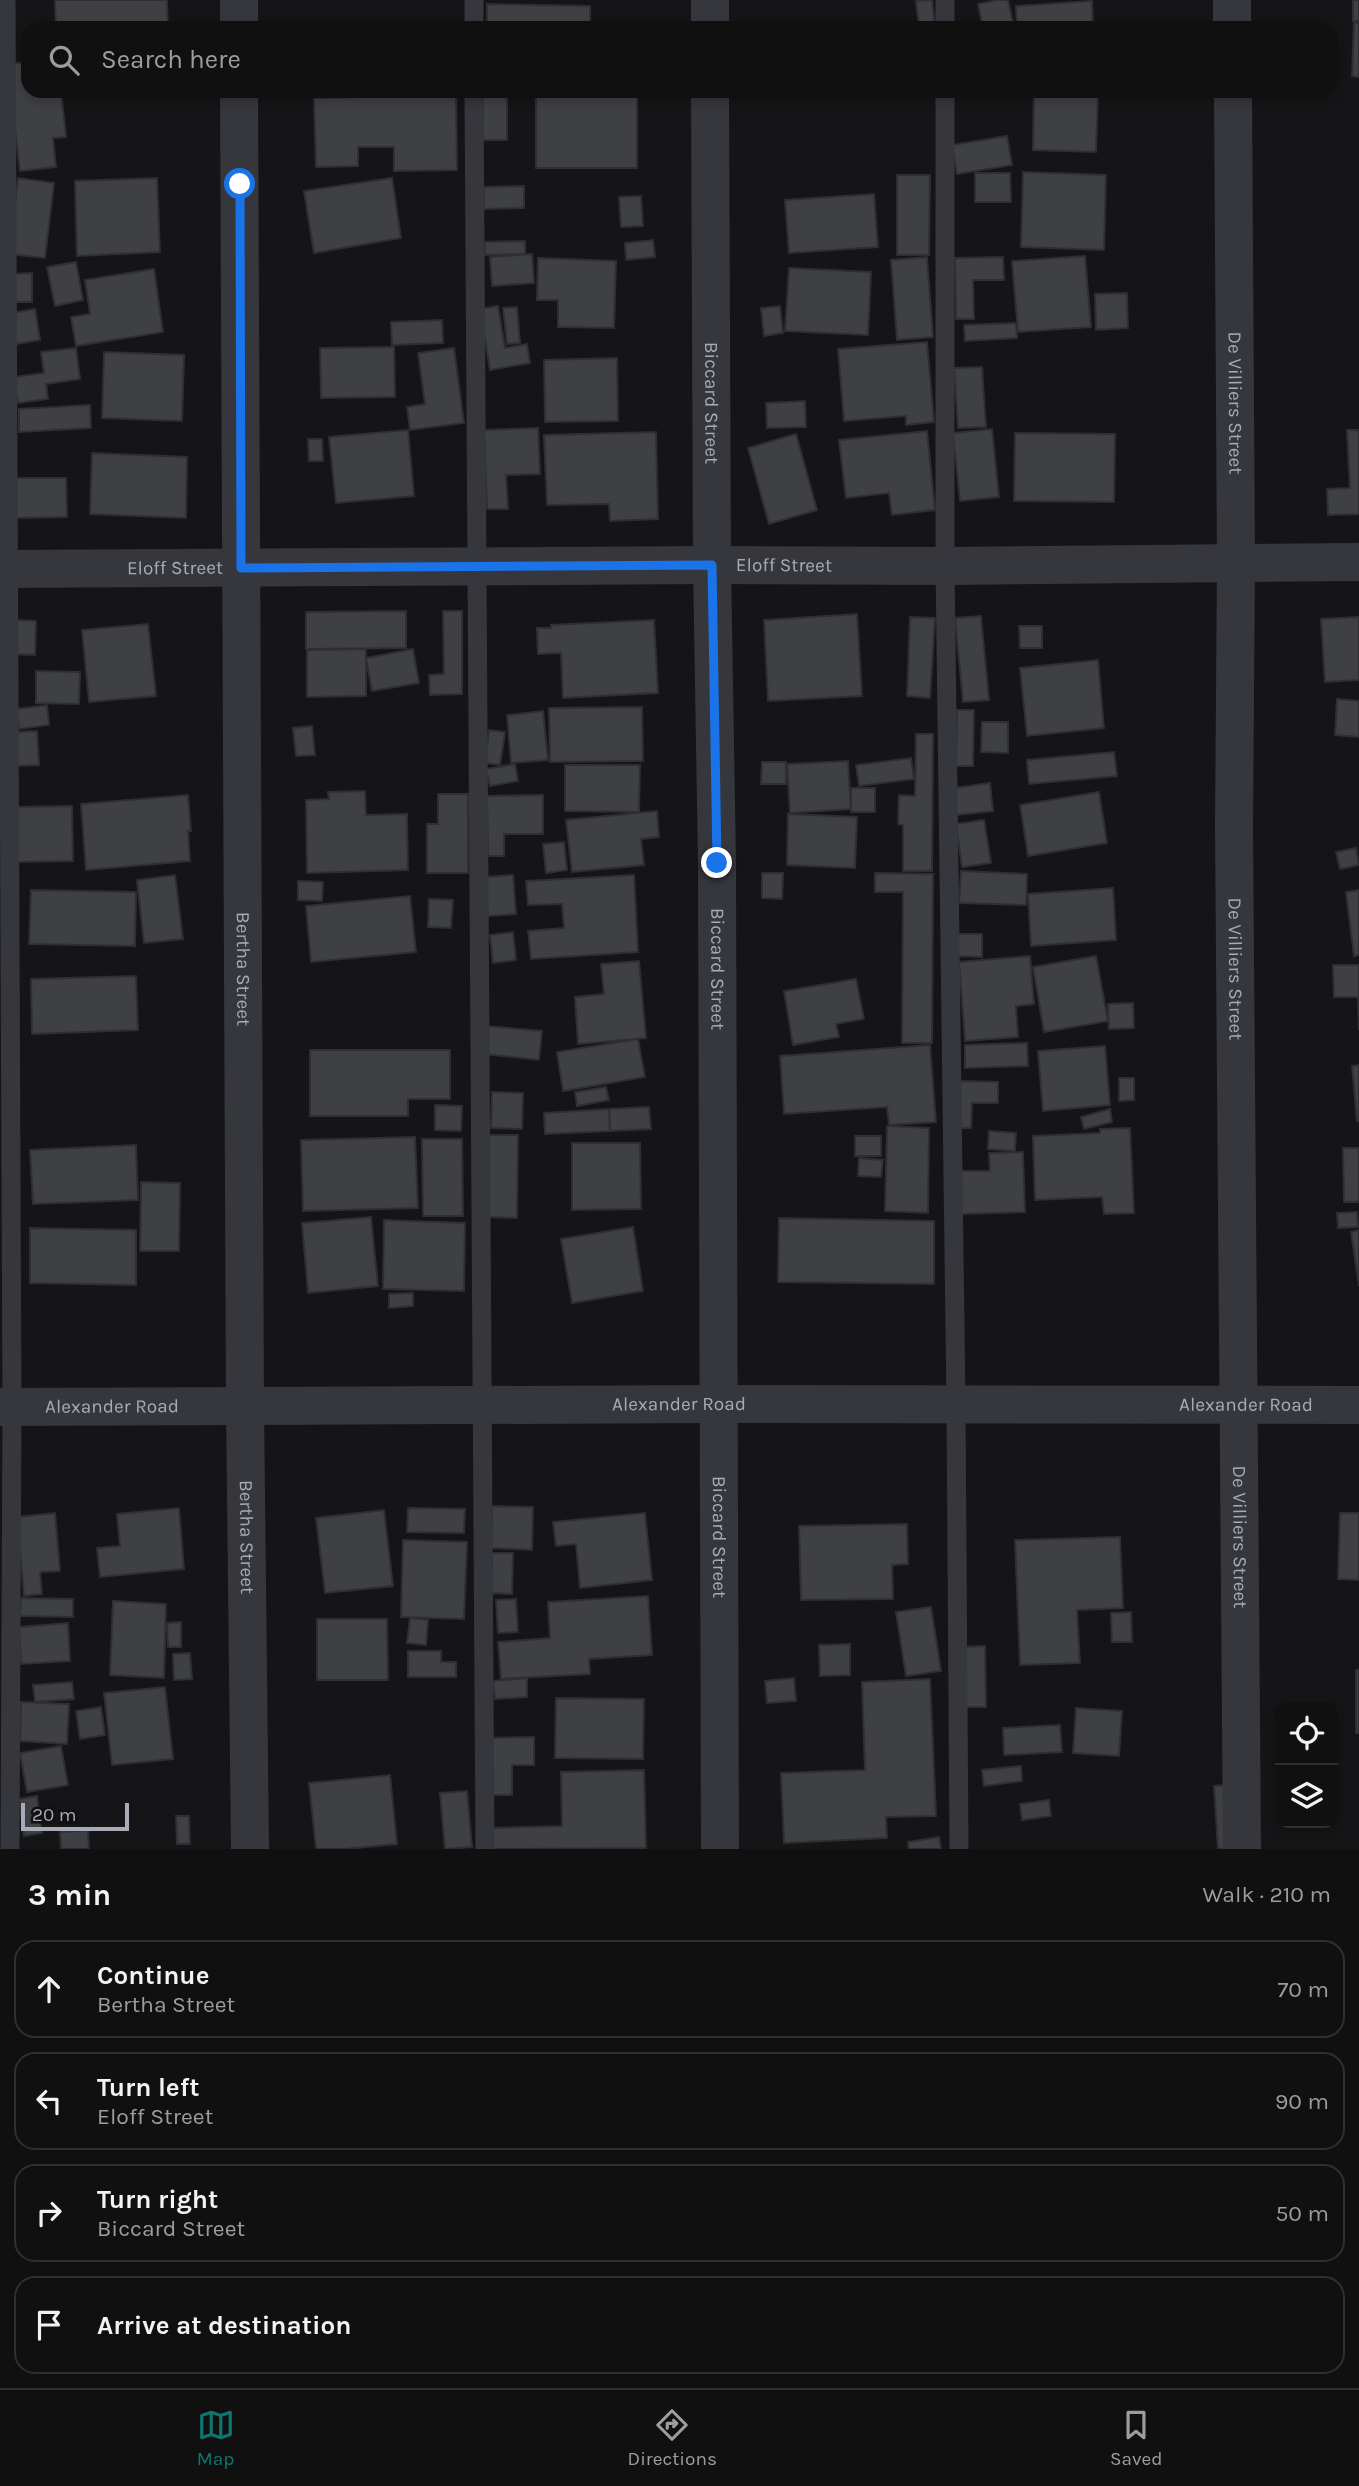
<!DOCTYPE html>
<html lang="en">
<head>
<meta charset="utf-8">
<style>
	body { margin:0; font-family:Karla,sans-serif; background:#19191a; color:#f1f3f6 }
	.controls { position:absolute; right:21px; bottom:21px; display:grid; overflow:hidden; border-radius:14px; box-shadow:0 4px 10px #0003 }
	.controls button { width:63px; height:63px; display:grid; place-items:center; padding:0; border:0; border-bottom:2px solid #303031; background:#101011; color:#f1f3f6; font:35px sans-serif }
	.scale { position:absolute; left:21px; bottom:18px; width:108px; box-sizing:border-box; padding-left:7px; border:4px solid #a7abb7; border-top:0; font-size:19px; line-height:24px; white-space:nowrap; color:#a7abb7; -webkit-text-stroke:5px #101012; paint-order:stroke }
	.stop { position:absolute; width:21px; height:21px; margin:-16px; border:5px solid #1a73e8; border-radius:50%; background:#fff }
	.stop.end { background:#1a73e8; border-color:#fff; box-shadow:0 2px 7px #0008 }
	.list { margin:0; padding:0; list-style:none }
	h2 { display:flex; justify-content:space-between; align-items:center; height:91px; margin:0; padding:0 28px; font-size:30px }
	h2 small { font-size:23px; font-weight:400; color:#9c9d9f }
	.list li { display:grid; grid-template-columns:46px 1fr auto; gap:21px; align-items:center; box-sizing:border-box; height:98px; margin:0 14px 14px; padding:0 14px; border:2px solid #303031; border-radius:21px }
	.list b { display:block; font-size:26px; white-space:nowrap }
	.list p { margin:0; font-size:23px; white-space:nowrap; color:#9c9d9f }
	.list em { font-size:23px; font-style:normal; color:#9c9d9f }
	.icon { flex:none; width:38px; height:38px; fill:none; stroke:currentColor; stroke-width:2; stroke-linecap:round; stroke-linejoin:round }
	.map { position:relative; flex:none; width:1359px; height:1849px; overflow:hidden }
	.search { position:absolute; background:#101011; box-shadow:0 4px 10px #0003; left:21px; right:21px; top:21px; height:77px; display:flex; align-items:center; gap:18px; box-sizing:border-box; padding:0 24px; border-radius:21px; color:#9c9d9f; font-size:26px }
	.sheet { height:539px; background:#101011 }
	nav { display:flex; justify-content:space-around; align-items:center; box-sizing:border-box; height:98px; border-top:2px solid #303031; background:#101011; font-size:19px; color:#9c9d9f }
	nav a { display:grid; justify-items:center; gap:4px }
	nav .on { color:#0f766e }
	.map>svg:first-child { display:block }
	.building { fill:#3f4044; stroke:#2f2f33; stroke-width:2 }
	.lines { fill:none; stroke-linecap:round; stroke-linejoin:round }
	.lane { stroke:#36373c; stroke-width:19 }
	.street { stroke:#36373c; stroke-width:38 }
	.route { stroke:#1a73e8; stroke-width:9 }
	.labels { text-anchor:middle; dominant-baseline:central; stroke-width:6; stroke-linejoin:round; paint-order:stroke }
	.street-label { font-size:19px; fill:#a7abb7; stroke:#101012 }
</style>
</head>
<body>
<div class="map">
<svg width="1359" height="1849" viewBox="0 0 1359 1849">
	<rect width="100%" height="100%" fill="#151517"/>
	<g class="building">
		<path d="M55 0H167L168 28H56Z"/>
		<path d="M932 0 935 26 919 27 916 1Z"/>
		<path d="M998 0H1008L1014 28H983L978 4Z"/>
		<rect x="1353" y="0" width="6" height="21"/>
		<path d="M1092 1 1093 28H1017L1016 6Z"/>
		<path d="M487 4 590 6V28H487Z"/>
		<path d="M1354 23H1359V77L1352 76Z"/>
		<path d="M397 24V28H349Z"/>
		<path d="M28 62V91H61L66 137 53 138 56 167 20 171 7 64Z"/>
		<rect x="483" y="91" width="24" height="49"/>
		<rect x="536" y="91" width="101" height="77"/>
		<path d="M1034 91H1098L1096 152 1033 150Z"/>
		<path d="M456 95 457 170 394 171V147H358V166L316 167 314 98Z"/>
		<path d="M1007 136 1012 165 957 174 952 145Z"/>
		<path d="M1023 172 1106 175 1104 250 1021 247Z"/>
		<path d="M975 173H1010L1011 202H975Z"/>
		<path d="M897 175H930L929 255H897Z"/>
		<path d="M18 178 54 183 45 258 9 254Z"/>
		<path d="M157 178 160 252 77 256 75 181Z"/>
		<path d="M392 178 401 238 314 253 304 191Z"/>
		<path d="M524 186V208L484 209V187Z"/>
		<path d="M874 194 878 247 789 253 785 200Z"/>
		<path d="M641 196 643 226 621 227 619 197Z"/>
		<path d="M653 240 655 257 626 260 625 243Z"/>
		<path d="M525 241V254L485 255V242Z"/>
		<path d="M532 254 534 283 492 286 490 257Z"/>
		<path d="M1085 256 1091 327 1018 332 1012 261Z"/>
		<path d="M927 257 933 337 897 340 891 260Z"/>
		<path d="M1003 257 1004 280H973L974 319H956L955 258Z"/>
		<path d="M538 258 616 261 614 328 558 327V300H537Z"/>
		<path d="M76 262 83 300 55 306 47 267Z"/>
		<path d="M789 268 871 272 868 335 785 331Z"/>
		<path d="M154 269 163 332 76 346 71 317 90 314 85 280Z"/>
		<path d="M32 273V302H13L12 274Z"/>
		<path d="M1127 293 1128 328 1096 330 1095 294Z"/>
		<path d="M498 306 505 348 527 344 530 363 490 370 480 309Z"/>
		<path d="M780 306 783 333 764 336 761 308Z"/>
		<path d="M517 307 520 343 507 344 503 308Z"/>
		<path d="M35 309 40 340 16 344 11 313Z"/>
		<path d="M442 320 443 343 392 345 391 322Z"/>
		<path d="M1016 323 1017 338 965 341 964 325Z"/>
		<path d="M927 342 934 422 906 425V416L844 421 838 349Z"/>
		<path d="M394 347 395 397 321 398 320 348Z"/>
		<path d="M76 348 80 379 46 384 48 399 18 403 14 377 44 373 41 352Z"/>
		<path d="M454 348 464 423 410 430 407 407 425 404 418 353Z"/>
		<path d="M104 352 184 355 182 421 102 418Z"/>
		<path d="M617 358 618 421 545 422 544 360Z"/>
		<path d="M982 367 986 427 958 428 954 368Z"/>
		<path d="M805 401 806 427 767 428 766 403Z"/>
		<path d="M90 405 91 428 19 432V409Z"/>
		<path d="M538 428 540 474 506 475 508 509H487L484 430Z"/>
		<path d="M992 429 999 497 960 501 953 433Z"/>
		<path d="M408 430 414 496 336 503 329 437Z"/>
		<path d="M1347 430H1359V514L1328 515 1327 489 1350 488Z"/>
		<path d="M927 431 935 510 892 515 889 493 846 498 839 440Z"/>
		<path d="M656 432 658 519 610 521 609 504 547 505 544 435Z"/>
		<path d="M1015 433 1115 434 1114 502 1014 501Z"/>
		<path d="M796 434 817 510 769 524 748 448Z"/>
		<path d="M308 439H322L323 461H309Z"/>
		<path d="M92 453 187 457 186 518 90 514Z"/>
		<path d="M15 478H66L67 517 16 518Z"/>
		<path d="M406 611V648L306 649V612Z"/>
		<path d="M443 611H462V694L430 695 429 675 444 674Z"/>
		<path d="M857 614 862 696 768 701 764 620Z"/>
		<path d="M981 616 989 700 963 702 955 618Z"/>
		<path d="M910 617 935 618 930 698 907 696Z"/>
		<path d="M1359 617V680L1325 682 1321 619Z"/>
		<path d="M14 620 36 621 35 655 13 654Z"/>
		<path d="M654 620 658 693 563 698 561 653 538 654 537 628H551V625Z"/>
		<path d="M148 624 156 696 89 702 82 630Z"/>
		<path d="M1019 626H1042V648H1020Z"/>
		<path d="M366 649V696L307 697V650Z"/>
		<path d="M413 649 419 683 372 691 366 658Z"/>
		<path d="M1098 660 1104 728 1027 736 1020 668Z"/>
		<path d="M36 671 80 672 79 704 36 703Z"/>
		<path d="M1337 699 1359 701V737L1335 735Z"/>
		<path d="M47 705 49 725 19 729 16 709Z"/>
		<path d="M642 707 643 761 550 762 549 708Z"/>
		<path d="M957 710H974L973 766H956Z"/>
		<path d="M543 711 548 760 511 763 507 715Z"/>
		<path d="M982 722H1008V753L981 752Z"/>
		<path d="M312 726 315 755 296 756 293 728Z"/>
		<path d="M489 730 505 732 500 765 485 763Z"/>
		<path d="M37 731 39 765 17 766 16 732Z"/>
		<path d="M916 734H933L932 871H903V825L898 824 899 795 915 796Z"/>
		<path d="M1114 752 1117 776 1029 784 1027 760Z"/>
		<path d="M911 758 914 779 859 786 856 765Z"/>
		<path d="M848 761 851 809 790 813 787 764Z"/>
		<path d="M762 762H786V784H761Z"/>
		<path d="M515 764 518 781 490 786 486 769Z"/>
		<path d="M565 765H640L639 812 565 811Z"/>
		<path d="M990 783 993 811 957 815 954 788Z"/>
		<rect x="851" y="788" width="24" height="24"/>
		<path d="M365 791 366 815 407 814 408 870 307 873 306 800 329 799 328 792Z"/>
		<path d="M1099 792 1107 843 1028 856 1020 805Z"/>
		<path d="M438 794H468V873H427V824H438Z"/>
		<path d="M188 795 191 831H188L190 861 86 870 81 804Z"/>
		<path d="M543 795V834H504V856H488L487 796Z"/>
		<path d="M72 806 73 861 16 862 15 807Z"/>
		<path d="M657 811 659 837 641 839 644 865 572 872 566 820Z"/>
		<path d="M788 814 857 817 855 868 787 865Z"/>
		<path d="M984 820 991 863 962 867 956 824Z"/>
		<path d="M564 842 567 870 546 873 543 844Z"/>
		<path d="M1356 848 1359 865 1340 869 1336 852Z"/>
		<path d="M961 871 1027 874 1026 905 959 903Z"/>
		<path d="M762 873H783L782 899 762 898Z"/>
		<path d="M875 873 933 874 932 1043H902L903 892H875Z"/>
		<path d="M175 875 183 939 144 943 137 880Z"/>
		<path d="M513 875 516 914 488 916 485 877Z"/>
		<path d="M634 875 638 952 531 959 528 931 564 928 562 904 528 905 526 881Z"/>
		<path d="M298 881 323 882 322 901 298 900Z"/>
		<path d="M1113 888 1116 940 1031 946 1028 894Z"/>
		<path d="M31 890 136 892 135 946 29 944Z"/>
		<path d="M1359 890V955L1354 956 1346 892Z"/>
		<path d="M410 896 416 952 311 962 306 906Z"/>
		<path d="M429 899 453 900 451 928 428 927Z"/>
		<path d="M513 932 516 960 493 963 490 935Z"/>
		<path d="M957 934H982V957L956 956Z"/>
		<path d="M1030 956 1034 1004 1016 1006 1018 1037 965 1041 959 962Z"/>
		<path d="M1096 956 1108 1021 1044 1032 1033 967Z"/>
		<path d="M639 961 646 1038 578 1044 575 997 604 994 601 964Z"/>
		<path d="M1333 965H1359V1030L1358 997H1334Z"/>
		<path d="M136 976 138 1030 32 1034 31 979Z"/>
		<path d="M856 979 864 1019 836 1024 839 1037 793 1045 784 991Z"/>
		<path d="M1133 1003 1134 1028 1109 1029 1108 1004Z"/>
		<path d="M486 1026 542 1031 539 1060 484 1054Z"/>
		<path d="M638 1039 645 1077 563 1091 557 1052Z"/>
		<path d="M1027 1043 1028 1066 965 1068V1045Z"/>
		<path d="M930 1045 936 1122 889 1125 887 1107 784 1114 780 1056Z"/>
		<path d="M1105 1046 1110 1105 1043 1111 1038 1051Z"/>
		<path d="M310 1050H450V1099H408V1116H310Z"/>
		<path d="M1359 1065V1121H1357L1352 1066Z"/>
		<path d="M1119 1078H1134V1100L1119 1101Z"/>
		<path d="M958 1081 998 1082V1103H972L971 1128H957Z"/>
		<path d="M606 1087 609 1100 577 1106 575 1092Z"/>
		<path d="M492 1092 523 1093 522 1129 491 1128Z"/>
		<path d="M435 1105 462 1106 461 1131 435 1130Z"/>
		<path d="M649 1107 651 1129 610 1131 609 1109Z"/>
		<path d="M609 1109 610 1131 545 1134 544 1113Z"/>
		<path d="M1110 1109 1112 1122 1084 1129 1081 1117Z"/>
		<path d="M887 1126 929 1128 928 1213 885 1211Z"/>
		<path d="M1130 1128 1134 1213 1104 1214 1102 1197 1035 1200 1033 1136 1100 1133V1129Z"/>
		<path d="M989 1131 1016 1133 1015 1151 988 1149Z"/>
		<path d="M487 1135H518L517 1218 486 1217Z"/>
		<rect x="855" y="1136" width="26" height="20"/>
		<path d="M415 1137 418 1208 303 1211 301 1140Z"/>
		<path d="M422 1139H462L463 1216H423Z"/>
		<path d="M572 1143H640L641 1209 572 1210Z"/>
		<path d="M136 1145 138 1200 33 1204 30 1150Z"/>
		<path d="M1343 1148H1359V1202H1344Z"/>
		<path d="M1023 1152 1025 1212 962 1214 961 1171H990L989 1153Z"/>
		<path d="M859 1158 883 1160 881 1177 858 1176Z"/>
		<path d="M141 1182 180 1183 179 1251H140Z"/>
		<path d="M1357 1212 1358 1227 1338 1228 1337 1213Z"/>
		<path d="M371 1217 378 1286 308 1293 302 1223Z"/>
		<path d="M779 1218 934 1221V1284L778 1282Z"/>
		<path d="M384 1220 465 1223 464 1291 383 1289Z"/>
		<path d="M633 1227 643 1291 572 1303 561 1239Z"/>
		<path d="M30 1228 136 1230V1285L30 1283Z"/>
		<path d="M1359 1230V1286L1351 1232Z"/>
		<path d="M413 1293V1306L389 1308V1294Z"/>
		<path d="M492 1506 533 1507 532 1550 491 1548Z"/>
		<path d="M179 1508 184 1569 100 1577 97 1548 120 1546 117 1514Z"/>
		<path d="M408 1508 465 1509 464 1533 407 1532Z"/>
		<path d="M384 1510 393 1586 325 1593 316 1518Z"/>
		<path d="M55 1513 60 1571 40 1572 42 1594 24 1596 17 1517Z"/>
		<path d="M645 1513 652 1580 580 1588 576 1544 556 1546 553 1522Z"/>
		<path d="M1340 1513H1359V1580L1338 1579Z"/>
		<path d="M907 1524 908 1564 892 1565 893 1599 801 1600 799 1526Z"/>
		<path d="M1120 1537 1123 1608 1077 1610 1080 1663 1020 1665 1015 1540Z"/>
		<path d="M403 1540 467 1542 464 1619 401 1617Z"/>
		<path d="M492 1553H513L512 1594 491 1593Z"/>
		<path d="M648 1596 652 1655 589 1659 590 1674 501 1679 498 1642 550 1638 548 1602Z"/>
		<path d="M21 1598 73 1599V1617L20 1616Z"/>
		<path d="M516 1599 518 1632 498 1633 496 1600Z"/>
		<path d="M113 1601 166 1604 164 1678 110 1675Z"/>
		<path d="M931 1607 941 1671 906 1676 896 1612Z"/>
		<path d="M1131 1612 1132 1642H1112L1111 1613Z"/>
		<path d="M410 1618 428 1620 426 1645 407 1643Z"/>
		<path d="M317 1619H387L388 1680H317Z"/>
		<path d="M181 1622V1647H168L167 1623Z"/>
		<path d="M68 1623 70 1661 21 1664 19 1627Z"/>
		<path d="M850 1644V1675L820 1676 819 1645Z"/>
		<path d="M985 1646 986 1707H962L961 1647Z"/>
		<path d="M408 1651H441V1662H456V1677H408Z"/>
		<path d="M190 1653 192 1679 174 1680 173 1654Z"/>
		<rect x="1356" y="1670" width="3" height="63"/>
		<path d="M527 1678V1697L495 1699 493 1681Z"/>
		<path d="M794 1678 796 1701 767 1703 765 1681Z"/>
		<path d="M930 1679 936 1816 886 1817 887 1838 784 1843 781 1773 865 1770 862 1682Z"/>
		<path d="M72 1682 74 1699 35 1702 33 1685Z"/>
		<path d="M165 1687 173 1759 112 1765 104 1693Z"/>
		<path d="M556 1698 644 1699 643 1759 555 1758Z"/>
		<path d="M21 1702 69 1704 67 1744 20 1741Z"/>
		<path d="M101 1707 105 1735 80 1739 76 1711Z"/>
		<path d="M1076 1708 1122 1711 1119 1756 1073 1753Z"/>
		<path d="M1060 1725 1062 1752 1004 1755 1003 1728Z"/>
		<path d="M534 1737V1765H512V1795H489V1738Z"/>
		<path d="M61 1746 68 1785 27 1792 20 1753Z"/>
		<path d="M1021 1766 1022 1781 984 1786 982 1770Z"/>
		<path d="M644 1770 646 1848 491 1849V1828L562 1826 561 1772Z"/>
		<path d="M390 1775 397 1844 345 1849H316L309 1783Z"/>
		<path d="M1230 1785 1235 1849H1218L1214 1786Z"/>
		<path d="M467 1791 472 1847 445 1849 440 1793Z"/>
		<path d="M37 1796 42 1833 24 1836 19 1799Z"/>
		<path d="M1049 1800 1051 1816 1022 1820 1020 1804Z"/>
		<path d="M176 1816H189L190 1844H177Z"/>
		<path d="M88 1830 89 1849H61L60 1832Z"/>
		<path d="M939 1837 941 1849H909L908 1842Z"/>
	</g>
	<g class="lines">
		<g class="lane">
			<path d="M6 0 12 1407 10 1849"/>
			<path d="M474 0V28"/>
			<path d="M945 28V0"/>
			<path d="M474 91 485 1849"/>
			<path d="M945 91V566L956 1404 959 1849"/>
		</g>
		<g class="street">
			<path d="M239 0V28"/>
			<path d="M710 0V28"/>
			<path d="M1232 0V28"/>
			<path id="s1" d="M239 91 245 1406 250 1849"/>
			<path id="s2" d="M710 91 712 565 717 863 720 1849"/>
			<path id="s3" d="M1233 91 1236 563 1234 827 1242 1849"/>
			<path id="s4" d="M0 569 712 565 945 566 1359 562"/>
			<path id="s5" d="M0 1407 718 1404 1359 1405"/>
		</g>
	</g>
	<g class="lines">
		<path class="route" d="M240 184 241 568 712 565 717 863"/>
	</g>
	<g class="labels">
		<g class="street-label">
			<text stroke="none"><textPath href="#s2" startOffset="312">Biccard Street</textPath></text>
			<text stroke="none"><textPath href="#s3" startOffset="312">De Villiers Street</textPath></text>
			<text stroke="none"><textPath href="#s4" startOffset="784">Eloff Street</textPath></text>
			<text stroke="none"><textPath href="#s4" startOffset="175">Eloff Street</textPath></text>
			<text stroke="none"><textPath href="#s1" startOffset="878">Bertha Street</textPath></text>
			<text stroke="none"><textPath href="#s2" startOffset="878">Biccard Street</textPath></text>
			<text stroke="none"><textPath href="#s3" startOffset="878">De Villiers Street</textPath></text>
			<text stroke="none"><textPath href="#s5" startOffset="679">Alexander Road</textPath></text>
			<text stroke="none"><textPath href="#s5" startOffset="1246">Alexander Road</textPath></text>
			<text stroke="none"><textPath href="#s5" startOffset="112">Alexander Road</textPath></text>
			<text stroke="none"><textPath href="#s1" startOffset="1446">Bertha Street</textPath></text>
			<text stroke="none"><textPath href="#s2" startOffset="1446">Biccard Street</textPath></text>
			<text stroke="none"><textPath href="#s3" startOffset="1446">De Villiers Street</textPath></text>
		</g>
	</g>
</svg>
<div class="controls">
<button><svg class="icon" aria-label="locate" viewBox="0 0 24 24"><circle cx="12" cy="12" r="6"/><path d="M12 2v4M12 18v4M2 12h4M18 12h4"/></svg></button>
<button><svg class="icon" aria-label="layers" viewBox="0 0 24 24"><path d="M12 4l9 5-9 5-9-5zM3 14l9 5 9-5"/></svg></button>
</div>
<div class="scale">20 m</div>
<div class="stop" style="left:240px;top:184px"></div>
<div class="stop end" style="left:717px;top:863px"></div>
<div class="search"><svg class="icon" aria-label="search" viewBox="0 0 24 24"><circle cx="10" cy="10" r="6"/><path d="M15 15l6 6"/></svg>Search here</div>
</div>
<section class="sheet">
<h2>3 min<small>Walk · 210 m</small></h2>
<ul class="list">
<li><svg class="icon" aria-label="ahead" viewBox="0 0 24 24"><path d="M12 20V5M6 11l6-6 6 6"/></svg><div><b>Continue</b><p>Bertha Street</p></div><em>70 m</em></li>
<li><svg class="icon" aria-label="left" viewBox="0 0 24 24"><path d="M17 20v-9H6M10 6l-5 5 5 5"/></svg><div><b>Turn left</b><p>Eloff Street</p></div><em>90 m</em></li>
<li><svg class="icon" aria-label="right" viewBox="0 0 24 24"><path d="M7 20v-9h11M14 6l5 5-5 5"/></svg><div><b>Turn right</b><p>Biccard Street</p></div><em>50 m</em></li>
<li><svg class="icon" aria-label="arrive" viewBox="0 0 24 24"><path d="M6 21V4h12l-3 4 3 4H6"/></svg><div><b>Arrive at destination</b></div></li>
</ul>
</section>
<nav>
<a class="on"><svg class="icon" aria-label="map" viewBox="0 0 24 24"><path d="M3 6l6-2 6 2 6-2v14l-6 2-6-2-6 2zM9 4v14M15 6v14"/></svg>Map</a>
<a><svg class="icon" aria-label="directions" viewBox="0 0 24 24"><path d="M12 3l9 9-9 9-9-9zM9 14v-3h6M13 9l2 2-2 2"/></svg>Directions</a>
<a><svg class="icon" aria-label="saved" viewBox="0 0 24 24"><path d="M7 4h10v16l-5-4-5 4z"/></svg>Saved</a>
</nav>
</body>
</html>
